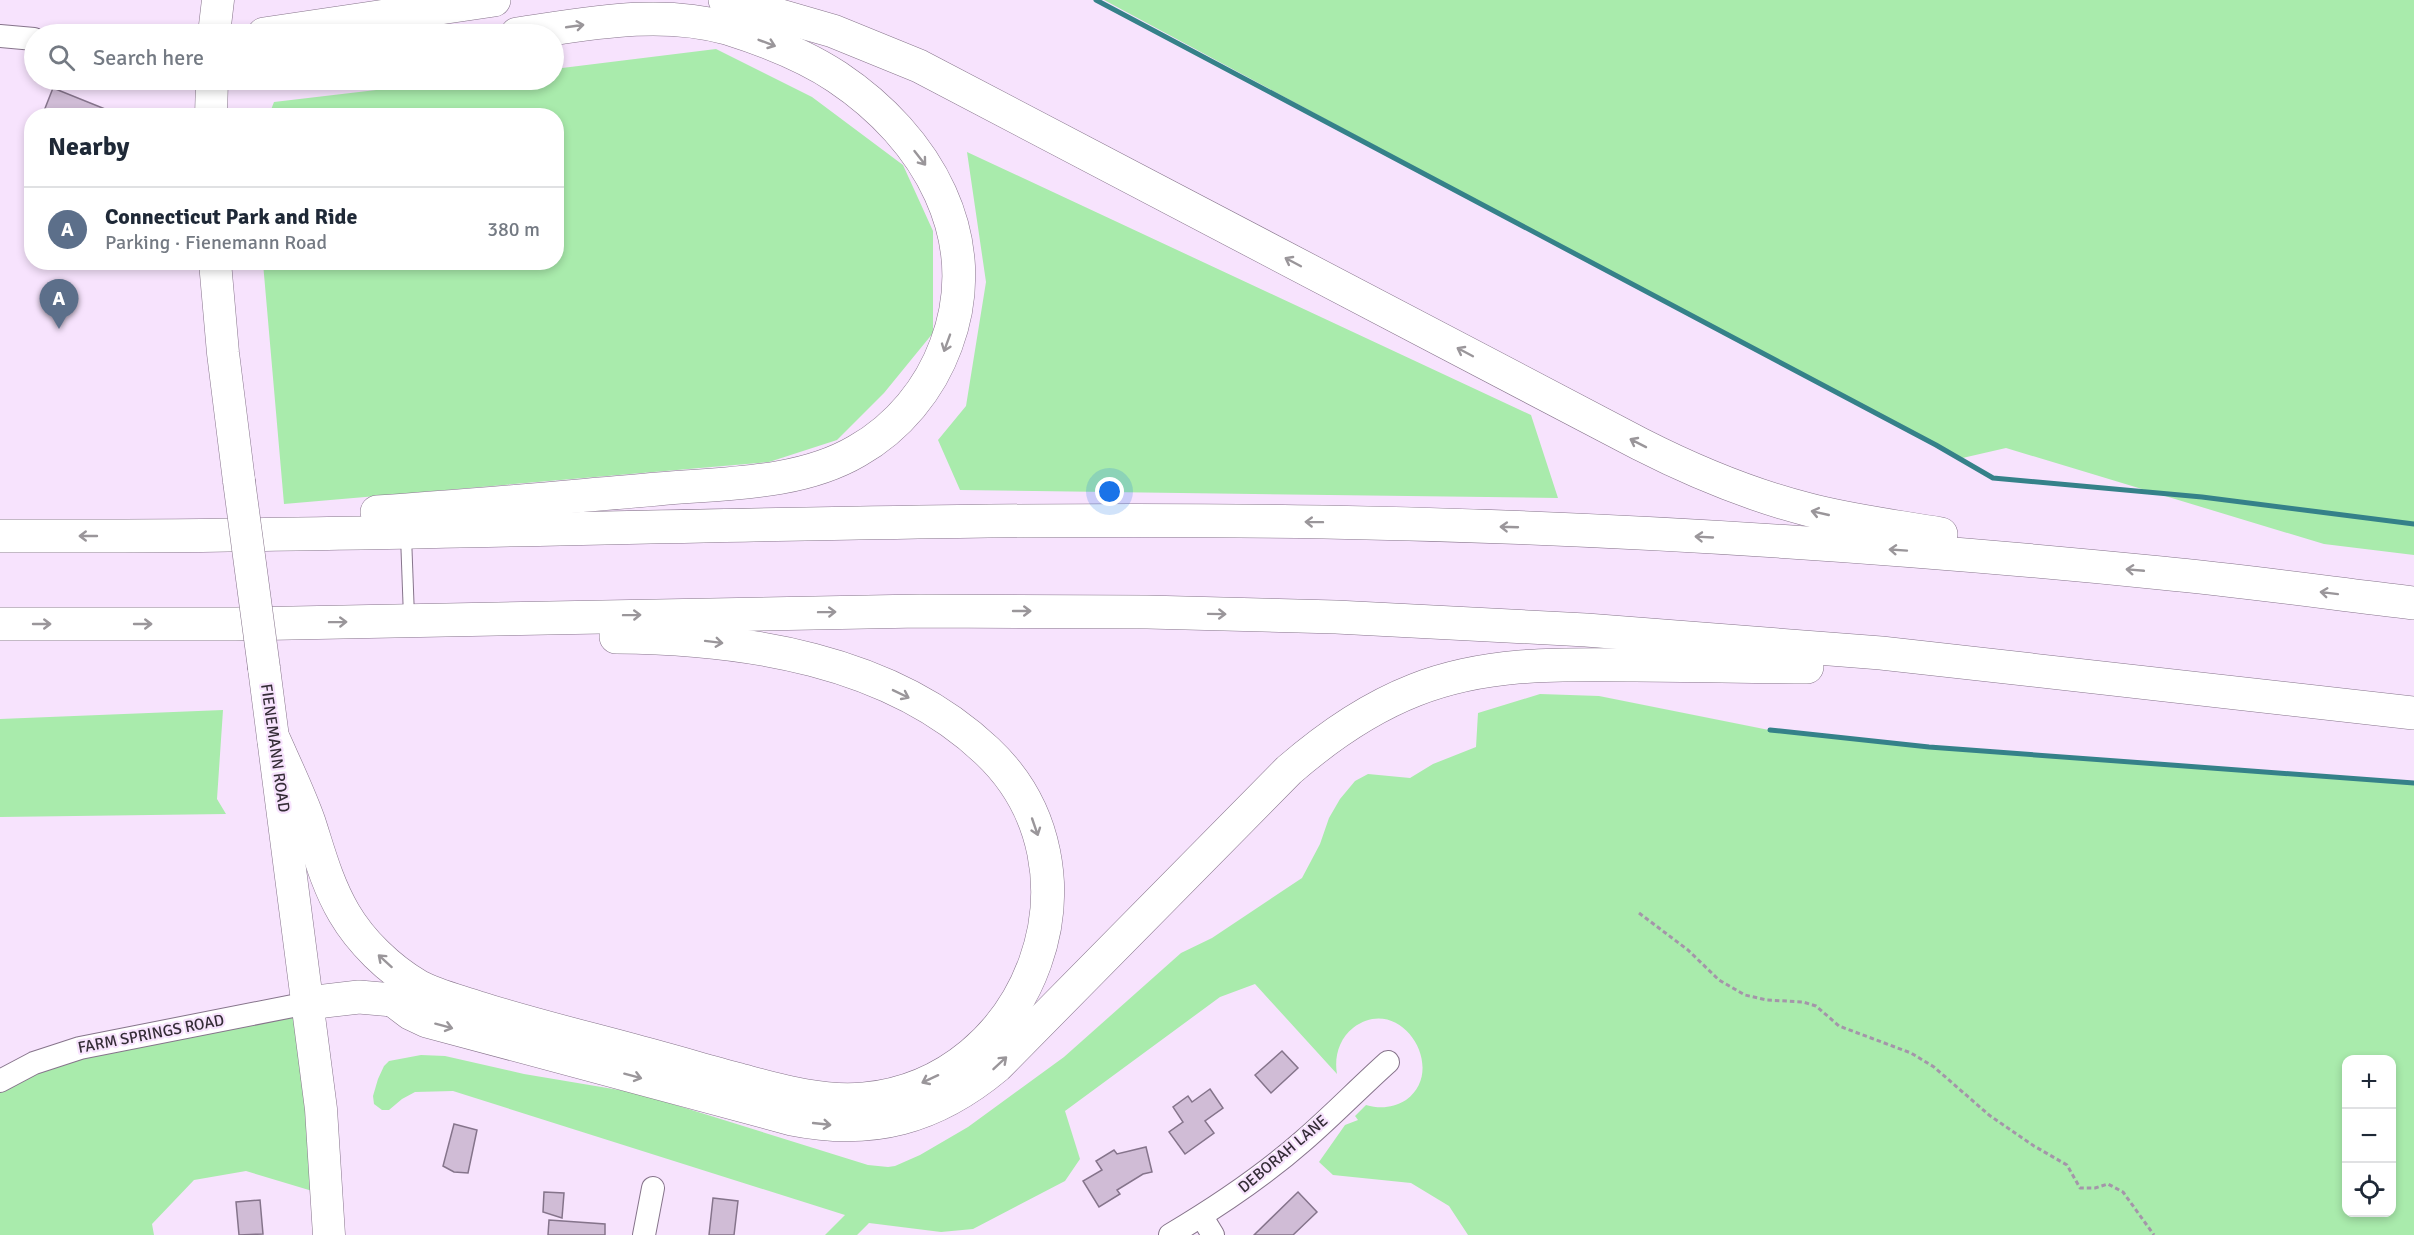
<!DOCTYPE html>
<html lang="en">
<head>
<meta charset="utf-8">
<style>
	body { margin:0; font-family:Signika,sans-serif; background:#f2f2f3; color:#1f2937 }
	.controls { position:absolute; right:18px; bottom:18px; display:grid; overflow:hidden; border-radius:12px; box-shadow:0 3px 9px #0003 }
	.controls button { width:54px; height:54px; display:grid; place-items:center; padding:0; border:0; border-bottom:2px solid #e0e1e3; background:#fff; color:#1f2937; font:30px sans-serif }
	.you { position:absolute; left:1110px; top:492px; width:21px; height:21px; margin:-15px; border:4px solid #fff; border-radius:50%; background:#1a73e8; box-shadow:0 0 0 9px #1a73e833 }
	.badge { display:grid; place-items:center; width:39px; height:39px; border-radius:50%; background:#cd3c4b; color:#fff; font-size:20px; font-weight:700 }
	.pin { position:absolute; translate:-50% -50px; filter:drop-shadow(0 2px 3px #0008) }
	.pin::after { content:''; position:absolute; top:32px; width:21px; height:18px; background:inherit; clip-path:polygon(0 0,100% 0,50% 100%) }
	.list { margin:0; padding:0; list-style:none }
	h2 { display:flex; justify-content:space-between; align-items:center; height:78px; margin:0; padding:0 24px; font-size:26px }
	h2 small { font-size:20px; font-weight:400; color:#747a83 }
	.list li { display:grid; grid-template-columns:39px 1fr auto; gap:18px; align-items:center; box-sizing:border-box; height:84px; padding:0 24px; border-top:2px solid #e0e1e3 }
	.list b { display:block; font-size:22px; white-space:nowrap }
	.list p { margin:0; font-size:20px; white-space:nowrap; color:#747a83 }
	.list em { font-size:20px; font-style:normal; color:#747a83 }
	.icon { flex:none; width:33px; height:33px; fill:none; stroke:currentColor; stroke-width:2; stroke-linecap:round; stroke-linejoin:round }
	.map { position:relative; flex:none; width:2414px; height:1235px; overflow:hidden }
	.search { position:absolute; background:#fff; box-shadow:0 3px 9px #0003; left:24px; top:24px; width:540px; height:66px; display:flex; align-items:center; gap:15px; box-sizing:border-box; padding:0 21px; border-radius:33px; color:#747a83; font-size:22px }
	.panel { position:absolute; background:#fff; box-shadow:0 3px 9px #0003; left:24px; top:108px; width:540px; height:162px; border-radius:24px }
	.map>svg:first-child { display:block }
	.green { fill:#a9ebac; fill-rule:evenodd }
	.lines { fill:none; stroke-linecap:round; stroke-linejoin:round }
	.stream { stroke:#358189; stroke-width:5 }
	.building { fill:#d0bcd6; stroke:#85748b; stroke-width:1.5 }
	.lane-casing { stroke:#86748b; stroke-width:12 }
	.street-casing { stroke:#86748b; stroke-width:24 }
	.secondary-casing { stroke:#86748b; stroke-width:33 }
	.highway-casing { stroke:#86748b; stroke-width:34 }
	.path { stroke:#a495a9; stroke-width:3; stroke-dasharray:4.5 3; stroke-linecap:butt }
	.lane { stroke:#fff; stroke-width:10 }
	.street { stroke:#fff; stroke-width:22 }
	.secondary { stroke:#fff; stroke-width:32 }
	.highway { stroke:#fff; stroke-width:33 }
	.secondary-bridge-casing { stroke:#86748b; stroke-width:33; stroke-linecap:butt }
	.secondary-bridge { stroke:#fff; stroke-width:32 }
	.oneway { stroke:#9a969a }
	.labels { text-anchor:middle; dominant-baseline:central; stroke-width:4.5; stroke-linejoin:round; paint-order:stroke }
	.street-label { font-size:16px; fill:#342c36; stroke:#f7e3fd }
</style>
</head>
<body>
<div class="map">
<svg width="2414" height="1235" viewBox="0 0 2414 1235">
	<rect width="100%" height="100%" fill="#f7e3fd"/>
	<g class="green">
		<path d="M1104 0H2414V555L2324 544 2006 448 1958 459Z"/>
		<path d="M716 49 812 97 903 165 933 231V333L884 393 837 440 769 462 284 504 263 263 556 262V116L269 115 274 102 461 80H554V69Z"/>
		<path d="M967 152 1531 415 1558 498 960 490 938 440 966 406 986 282Z"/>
		<path d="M1540 694 1599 696 1769 730 1929 747 2414 783V1235H1468L1449 1206 1411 1183 1333 1175 1319 1162 1345 1125 1358 1120 1355 1116 1366 1105C1380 1109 1393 1108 1406 1100 1449 1069 1400 992 1353 1028 1339 1039 1334 1057 1337 1074L1255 984 1220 997 1065 1111 1080 1159 1065 1181 973 1229 941 1232 869 1223 857 1235H825L845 1215 453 1091 415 1092 402 1099 389 1110H382L374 1104 373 1096 378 1079 384 1066 389 1061 421 1055 445 1056 524 1074 637 1093 868 1165 888 1167 895 1166 920 1155 968 1127 1064 1057 1181 953 1212 938 1302 878 1320 844 1329 818 1340 799 1355 781 1368 774 1410 778 1433 764 1476 747 1478 713ZM2346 1060H2392V1212H2346Z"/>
		<path d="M223 710 217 799 226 814 0 817V719Z"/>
		<path d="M308 1003 329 1196 246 1171 194 1180 152 1224 154 1235H0V1086L33 1066Z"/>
	</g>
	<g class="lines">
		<g class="stream">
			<path d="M1096 0 1936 445 1993 478 2202 497 2414 524"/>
			<path d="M1770 730 1929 747 2414 783"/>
		</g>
	</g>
	<g class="building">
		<path d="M53 88 120 115V116H42Z"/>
		<path d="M1282 1051 1298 1068 1271 1093 1255 1075Z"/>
		<path d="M1210 1089 1223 1108 1205 1121 1214 1133 1185 1154 1169 1132 1183 1122 1173 1107 1188 1096 1192 1102Z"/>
		<path d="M454 1124 477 1130 468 1173 454 1172 443 1166Z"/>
		<path d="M1146 1147 1152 1172 1143 1174 1117 1190 1120 1194 1099 1207 1083 1181 1102 1170 1096 1161 1114 1150 1117 1154Z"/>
		<path d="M544 1192 564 1193 562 1218 543 1212Z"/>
		<path d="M1298 1192 1317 1212 1293 1235H1254Z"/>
		<path d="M713 1198 738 1201 734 1235H709Z"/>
		<path d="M260 1200 263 1234 239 1235 236 1202Z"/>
		<path d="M549 1220 605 1224V1235H548Z"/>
	</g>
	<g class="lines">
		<g class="lane-casing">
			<path id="lane" d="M406 536 409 617"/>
		</g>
		<g class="street-casing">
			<g id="street">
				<path d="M0 36 34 39"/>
				<path d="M0 1081 34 1063 80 1048 308 1003"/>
				<path d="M1202 1217 1213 1235"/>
				<path d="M644 1235 653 1188"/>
				<path d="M1170 1235C1217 1207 1262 1177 1303 1141 1332 1116 1359 1088 1388 1062"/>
			</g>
		</g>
		<g class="secondary-casing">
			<g id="secondary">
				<path d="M214 34 218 0"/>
				<path d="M211 116 212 80"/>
				<path d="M215 262 223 353 239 481"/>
				<path d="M264 668 321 1109 329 1235"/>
			</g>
		</g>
		<g class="highway-casing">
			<g id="highway">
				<path d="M725 0 833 31 919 66 1640 444C1693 471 1748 494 1806 509 1850 521 1895 526 1941 534"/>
				<path d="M264 34 494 0"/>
				<path d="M377 512C471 506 564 497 658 489 723 483 799 485 857 451 898 428 930 389 946 345 986 238 927 137 837 77 804 55 765 40 727 28 658 9 587 24 517 34"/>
				<path d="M0 536C441 538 883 514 1324 522 1603 527 1883 545 2161 573 2245 581 2330 593 2414 603"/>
				<path d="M0 624H236L920 611 1147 612 1336 617 1586 630 1881 653 2414 713"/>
				<path d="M274 740C286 767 299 794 309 822 319 853 327 884 344 913 361 942 389 969 418 986 437 996 459 1001 479 1008 530 1024 583 1037 635 1051 669 1060 703 1070 736 1079 778 1090 820 1103 864 1099 1032 1083 1111 868 987 751 890 659 743 638 616 637"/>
				<path d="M393 1000 410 1013 427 1021 792 1119C872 1135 935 1118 997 1066L1289 770C1327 737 1369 708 1415 690 1486 662 1560 664 1635 665 1692 665 1750 667 1807 667"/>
				<path d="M308 1003 359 997 393 1000 414 994"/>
			</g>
		</g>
		<path class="path" d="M1639 913 1688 950 1719 980 1745 995 1767 1000 1803 1002 1816 1006 1839 1026 1911 1053 1934 1067 1989 1115 2034 1146 2067 1165 2080 1188H2095L2108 1184 2123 1192 2154 1235"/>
		<use href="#lane" class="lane"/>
		<use href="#street" class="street"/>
		<use href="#secondary" class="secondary"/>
		<use href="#highway" class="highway"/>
		<g class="secondary-bridge-casing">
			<path id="secondary-bridge" d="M239 481 264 668"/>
		</g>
		<use href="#secondary-bridge" class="secondary-bridge"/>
	</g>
	<defs><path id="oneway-shaft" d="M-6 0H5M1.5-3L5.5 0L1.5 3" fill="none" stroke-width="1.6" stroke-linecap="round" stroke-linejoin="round" transform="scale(1.5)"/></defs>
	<g class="oneway">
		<use href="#oneway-shaft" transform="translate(575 26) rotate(-8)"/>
		<use href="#oneway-shaft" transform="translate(767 43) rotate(21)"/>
		<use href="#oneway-shaft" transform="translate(920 158) rotate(52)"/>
		<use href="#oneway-shaft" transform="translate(1293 262) rotate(-152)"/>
		<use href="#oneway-shaft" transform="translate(947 343) rotate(110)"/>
		<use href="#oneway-shaft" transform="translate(1465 352) rotate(-152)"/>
		<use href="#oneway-shaft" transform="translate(1638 443) rotate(-153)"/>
		<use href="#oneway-shaft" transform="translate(1820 513) rotate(-167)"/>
		<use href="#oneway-shaft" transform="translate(1314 522) rotate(-179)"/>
		<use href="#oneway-shaft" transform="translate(1509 527) rotate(-178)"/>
		<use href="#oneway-shaft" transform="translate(88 536) rotate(-180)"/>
		<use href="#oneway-shaft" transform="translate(1704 537) rotate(-177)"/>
		<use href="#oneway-shaft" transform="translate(1898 550) rotate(-176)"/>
		<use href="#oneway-shaft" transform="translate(2135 570) rotate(-175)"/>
		<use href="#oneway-shaft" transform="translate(2329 593) rotate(-173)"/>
		<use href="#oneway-shaft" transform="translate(1022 611)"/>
		<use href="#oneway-shaft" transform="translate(827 612) rotate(-1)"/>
		<use href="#oneway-shaft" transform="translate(1217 614) rotate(1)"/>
		<use href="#oneway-shaft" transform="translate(632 615) rotate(-1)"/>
		<use href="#oneway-shaft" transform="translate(338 622) rotate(-1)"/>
		<use href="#oneway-shaft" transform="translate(42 624)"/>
		<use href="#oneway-shaft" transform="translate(143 624)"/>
		<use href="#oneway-shaft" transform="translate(714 642) rotate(7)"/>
		<use href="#oneway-shaft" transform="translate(901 694) rotate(26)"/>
		<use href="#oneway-shaft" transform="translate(1035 827) rotate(71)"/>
		<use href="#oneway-shaft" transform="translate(385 961) rotate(-138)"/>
		<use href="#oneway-shaft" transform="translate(444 1026) rotate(15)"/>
		<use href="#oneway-shaft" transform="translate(1000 1063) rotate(-43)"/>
		<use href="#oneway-shaft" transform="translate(633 1076) rotate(15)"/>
		<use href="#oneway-shaft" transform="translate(930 1079) rotate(155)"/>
		<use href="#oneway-shaft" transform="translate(822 1124) rotate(6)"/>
	</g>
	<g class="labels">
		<g class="street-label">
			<text transform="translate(275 748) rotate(82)">FIENEMANN ROAD</text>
			<text transform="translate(151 1034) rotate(-11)">FARM SPRINGS ROAD</text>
			<text transform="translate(1283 1154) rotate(-40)">DEBORAH LANE</text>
		</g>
	</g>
</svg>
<div class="controls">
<button>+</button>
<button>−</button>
<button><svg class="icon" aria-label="locate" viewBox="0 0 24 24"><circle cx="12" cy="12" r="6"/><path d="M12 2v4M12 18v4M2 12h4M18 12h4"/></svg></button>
</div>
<div class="you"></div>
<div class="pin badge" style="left:59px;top:329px;background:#5c6f8a">A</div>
<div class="search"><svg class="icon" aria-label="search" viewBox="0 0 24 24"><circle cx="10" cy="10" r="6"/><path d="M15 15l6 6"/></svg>Search here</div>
<section class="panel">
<h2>Nearby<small></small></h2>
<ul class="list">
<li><span class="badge" style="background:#5c6f8a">A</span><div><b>Connecticut Park and Ride</b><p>Parking · Fienemann Road</p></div><em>380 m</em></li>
</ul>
</section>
</div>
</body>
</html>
